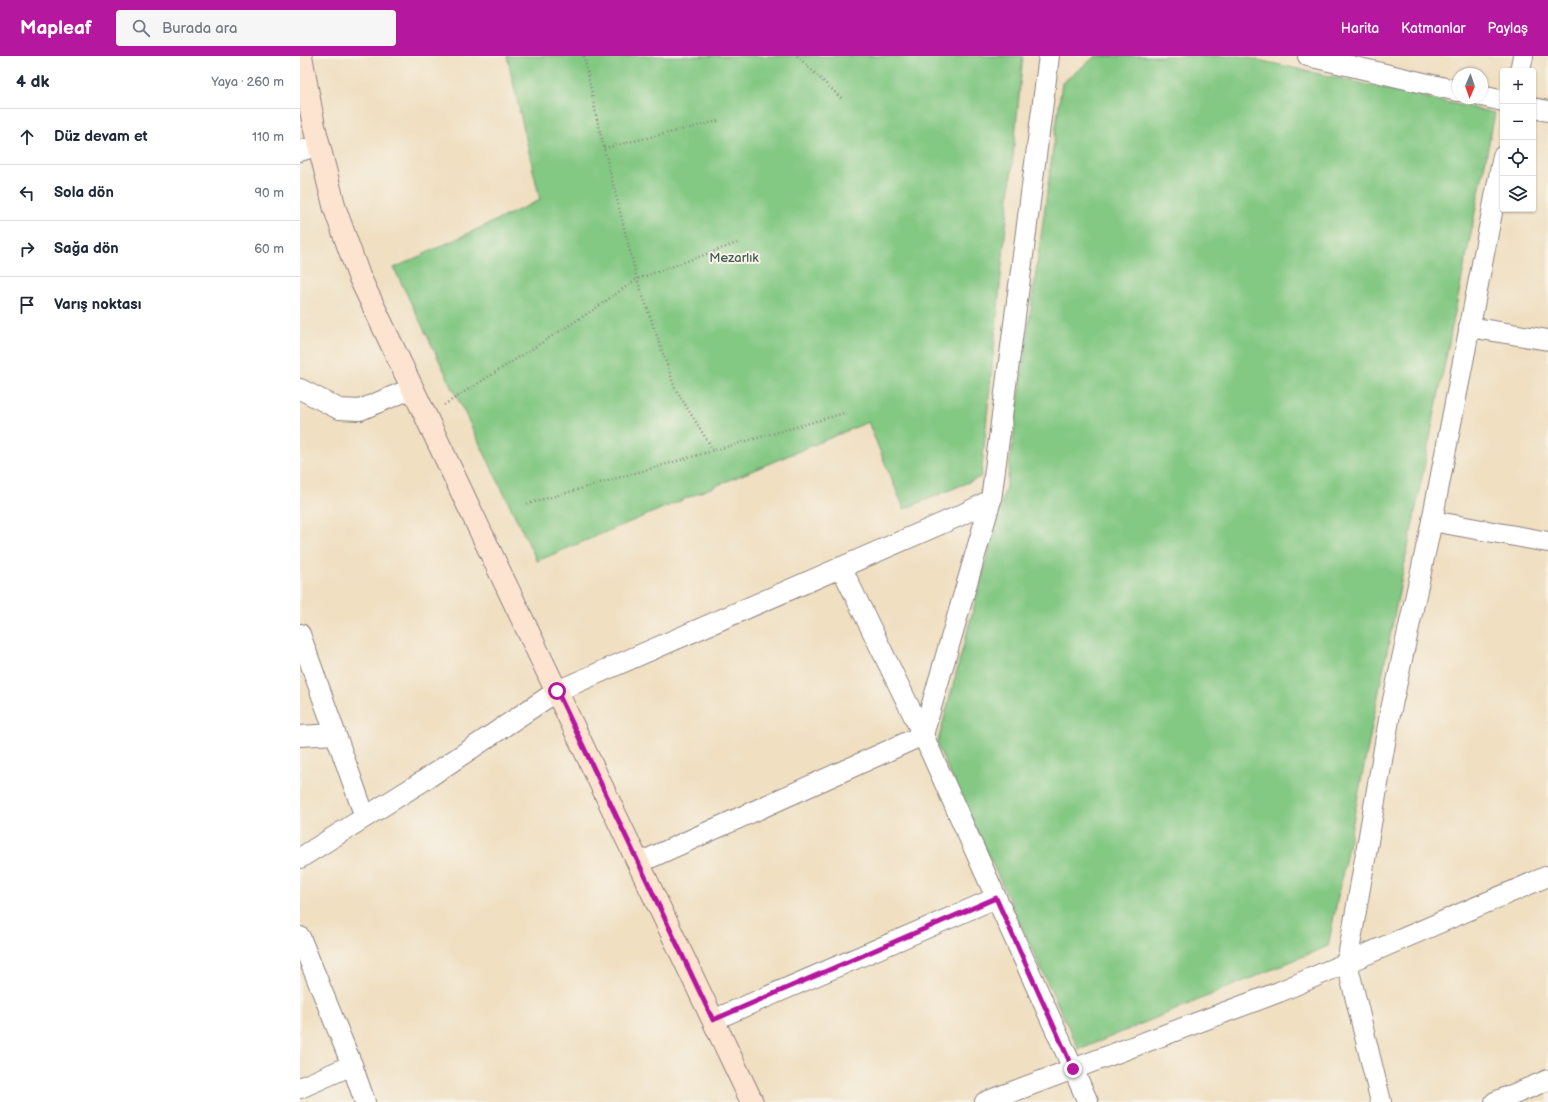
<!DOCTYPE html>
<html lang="tr">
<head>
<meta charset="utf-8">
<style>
	body { margin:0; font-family:"Balsamiq Sans",sans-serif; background:#f6f6f7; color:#1f2937 }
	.controls { position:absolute; right:12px; top:12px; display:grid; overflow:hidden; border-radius:4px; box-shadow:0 1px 3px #0004 }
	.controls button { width:36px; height:36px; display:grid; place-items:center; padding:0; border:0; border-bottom:1px solid #e0e1e3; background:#fff; color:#1f2937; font:20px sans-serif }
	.compass { position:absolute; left:1152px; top:12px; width:36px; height:36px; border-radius:50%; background:#fff; box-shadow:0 1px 3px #0004; rotate:182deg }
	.stop { position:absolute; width:12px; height:12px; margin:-9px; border:3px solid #b5179e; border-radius:50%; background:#fff }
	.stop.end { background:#b5179e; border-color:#fff; box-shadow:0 1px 4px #0008 }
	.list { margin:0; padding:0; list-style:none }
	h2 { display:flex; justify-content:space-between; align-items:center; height:52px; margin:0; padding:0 16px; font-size:17px }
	h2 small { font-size:13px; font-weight:400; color:#747a83 }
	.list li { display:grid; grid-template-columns:26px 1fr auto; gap:12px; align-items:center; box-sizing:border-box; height:56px; padding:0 16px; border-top:1px solid #e0e1e3 }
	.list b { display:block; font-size:15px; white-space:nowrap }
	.list em { font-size:13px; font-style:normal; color:#747a83 }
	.icon { flex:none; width:22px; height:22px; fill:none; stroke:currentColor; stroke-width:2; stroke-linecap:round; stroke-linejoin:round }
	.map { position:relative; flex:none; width:1248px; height:1046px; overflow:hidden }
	header { display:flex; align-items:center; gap:24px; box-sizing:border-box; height:56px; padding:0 20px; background:#b5179e; color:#fff }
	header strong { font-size:19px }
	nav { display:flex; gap:22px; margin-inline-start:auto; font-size:14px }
	.search { width:280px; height:36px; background:#f6f6f7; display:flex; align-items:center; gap:10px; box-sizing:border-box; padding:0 14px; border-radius:4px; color:#747a83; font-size:15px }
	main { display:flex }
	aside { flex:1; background:#fff }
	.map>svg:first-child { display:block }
	.green { fill:#83c883; stroke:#52755f }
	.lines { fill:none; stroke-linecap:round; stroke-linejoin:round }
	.street-casing { stroke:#89807e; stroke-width:22 }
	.secondary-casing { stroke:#89807e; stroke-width:24 }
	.path { stroke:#89807e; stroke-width:2.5; stroke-dasharray:1 3; stroke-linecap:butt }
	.street { stroke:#fff; stroke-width:20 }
	.secondary { stroke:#fde4d0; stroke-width:22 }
	.route { stroke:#b5179e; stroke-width:5 }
	.labels { text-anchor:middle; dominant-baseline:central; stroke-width:4; stroke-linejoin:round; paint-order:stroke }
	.park-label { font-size:13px; fill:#445c54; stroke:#f7f3e8 }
</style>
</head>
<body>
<header>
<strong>Mapleaf</strong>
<div class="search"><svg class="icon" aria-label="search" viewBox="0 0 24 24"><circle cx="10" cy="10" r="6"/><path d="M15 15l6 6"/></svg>Burada ara</div>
<nav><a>Harita</a><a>Katmanlar</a><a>Paylaş</a></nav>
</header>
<main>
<aside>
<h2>4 dk<small>Yaya · 260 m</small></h2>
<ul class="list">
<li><svg class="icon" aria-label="ahead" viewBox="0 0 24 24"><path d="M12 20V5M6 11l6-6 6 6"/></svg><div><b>Düz devam et</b></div><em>110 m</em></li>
<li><svg class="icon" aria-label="left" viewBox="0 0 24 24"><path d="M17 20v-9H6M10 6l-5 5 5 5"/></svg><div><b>Sola dön</b></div><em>90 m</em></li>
<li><svg class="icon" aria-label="right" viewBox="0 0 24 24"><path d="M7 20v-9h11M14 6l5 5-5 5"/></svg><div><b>Sağa dön</b></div><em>60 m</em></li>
<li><svg class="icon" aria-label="arrive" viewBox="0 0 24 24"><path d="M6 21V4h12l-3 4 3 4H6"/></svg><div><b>Varış noktası</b></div></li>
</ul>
</aside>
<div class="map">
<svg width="1248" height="1046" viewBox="0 0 1248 1046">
	<rect width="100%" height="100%" fill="#f7f3e8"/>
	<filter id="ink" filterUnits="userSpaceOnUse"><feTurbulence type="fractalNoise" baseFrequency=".025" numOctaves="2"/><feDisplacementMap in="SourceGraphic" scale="8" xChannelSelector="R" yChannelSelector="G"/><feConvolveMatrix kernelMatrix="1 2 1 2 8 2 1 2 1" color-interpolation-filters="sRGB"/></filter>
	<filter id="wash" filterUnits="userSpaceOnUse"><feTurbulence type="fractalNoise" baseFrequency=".012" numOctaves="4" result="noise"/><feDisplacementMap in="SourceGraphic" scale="16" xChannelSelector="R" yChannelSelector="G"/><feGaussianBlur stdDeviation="0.9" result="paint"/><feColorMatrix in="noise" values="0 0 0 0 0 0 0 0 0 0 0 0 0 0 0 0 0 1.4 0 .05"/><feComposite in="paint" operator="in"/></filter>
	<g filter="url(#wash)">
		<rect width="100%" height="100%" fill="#f0dfc1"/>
		<g class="green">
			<path d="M207 0H723L681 421 604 453 568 366 237 505 94 212 240 144Z"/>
			<path d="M796 0H940L1195 57 1028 890 779 994 637 689 707 427 762 27Z"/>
		</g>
	</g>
	<g filter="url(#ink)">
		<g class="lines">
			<g class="street-casing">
				<g id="street">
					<path d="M1008 0 1158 35"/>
					<path d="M1220 15 1223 0"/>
					<path d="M1182 40 1203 45"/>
					<path d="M1233 52 1248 55"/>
					<path d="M0 95 19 89"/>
					<path d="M1169 271 1248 284"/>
					<path d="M0 333 39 353 60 354 113 332"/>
					<path d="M1132 465 1248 486"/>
					<path d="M541 511 623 679 788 1046"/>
					<path d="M0 578 65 761"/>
					<path d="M0 680 35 678"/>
					<path d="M0 802 123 725 257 635 659 460 691 444"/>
					<path d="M339 807 623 679 691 444 749 0"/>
					<path d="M0 881 52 1009 65 1046"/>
					<path d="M413 964 696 842"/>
					<path d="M0 1032 52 1009"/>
					<path d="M685 1046 979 936 1248 820"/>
					<path d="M1081 1046 1047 907 1090 658 1132 465 1203 100"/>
					<path d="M1195 1046 1248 1024"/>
				</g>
			</g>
			<g class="secondary-casing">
				<path id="secondary" d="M1 0 14 70 35 153 59 220 452 1046"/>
			</g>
			<g class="path">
				<path d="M284 0 298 68 337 223 375 332 413 394"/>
				<path d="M497 0 542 43"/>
				<path d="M304 92 419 65"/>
				<path d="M144 349 293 254 337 223 437 187"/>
				<path d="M227 448 548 356"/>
			</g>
			<use href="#street" class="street"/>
			<use href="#secondary" class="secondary"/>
		</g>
	</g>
	<g class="lines" filter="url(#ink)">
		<path class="route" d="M257 635 413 964 696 842 773 1013"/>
	</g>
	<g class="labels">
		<g class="park-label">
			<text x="434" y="202">Mezarlık</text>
		</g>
	</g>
</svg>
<div class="controls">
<button>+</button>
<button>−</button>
<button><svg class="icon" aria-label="locate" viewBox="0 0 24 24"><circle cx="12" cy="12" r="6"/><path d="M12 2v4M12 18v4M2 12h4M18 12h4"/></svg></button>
<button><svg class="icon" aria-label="layers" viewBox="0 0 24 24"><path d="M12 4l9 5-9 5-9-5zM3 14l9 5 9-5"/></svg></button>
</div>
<svg class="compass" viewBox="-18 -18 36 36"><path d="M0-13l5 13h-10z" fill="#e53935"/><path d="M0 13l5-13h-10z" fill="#747a83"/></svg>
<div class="stop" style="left:257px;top:635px"></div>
<div class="stop end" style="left:773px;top:1013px"></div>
</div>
</main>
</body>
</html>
